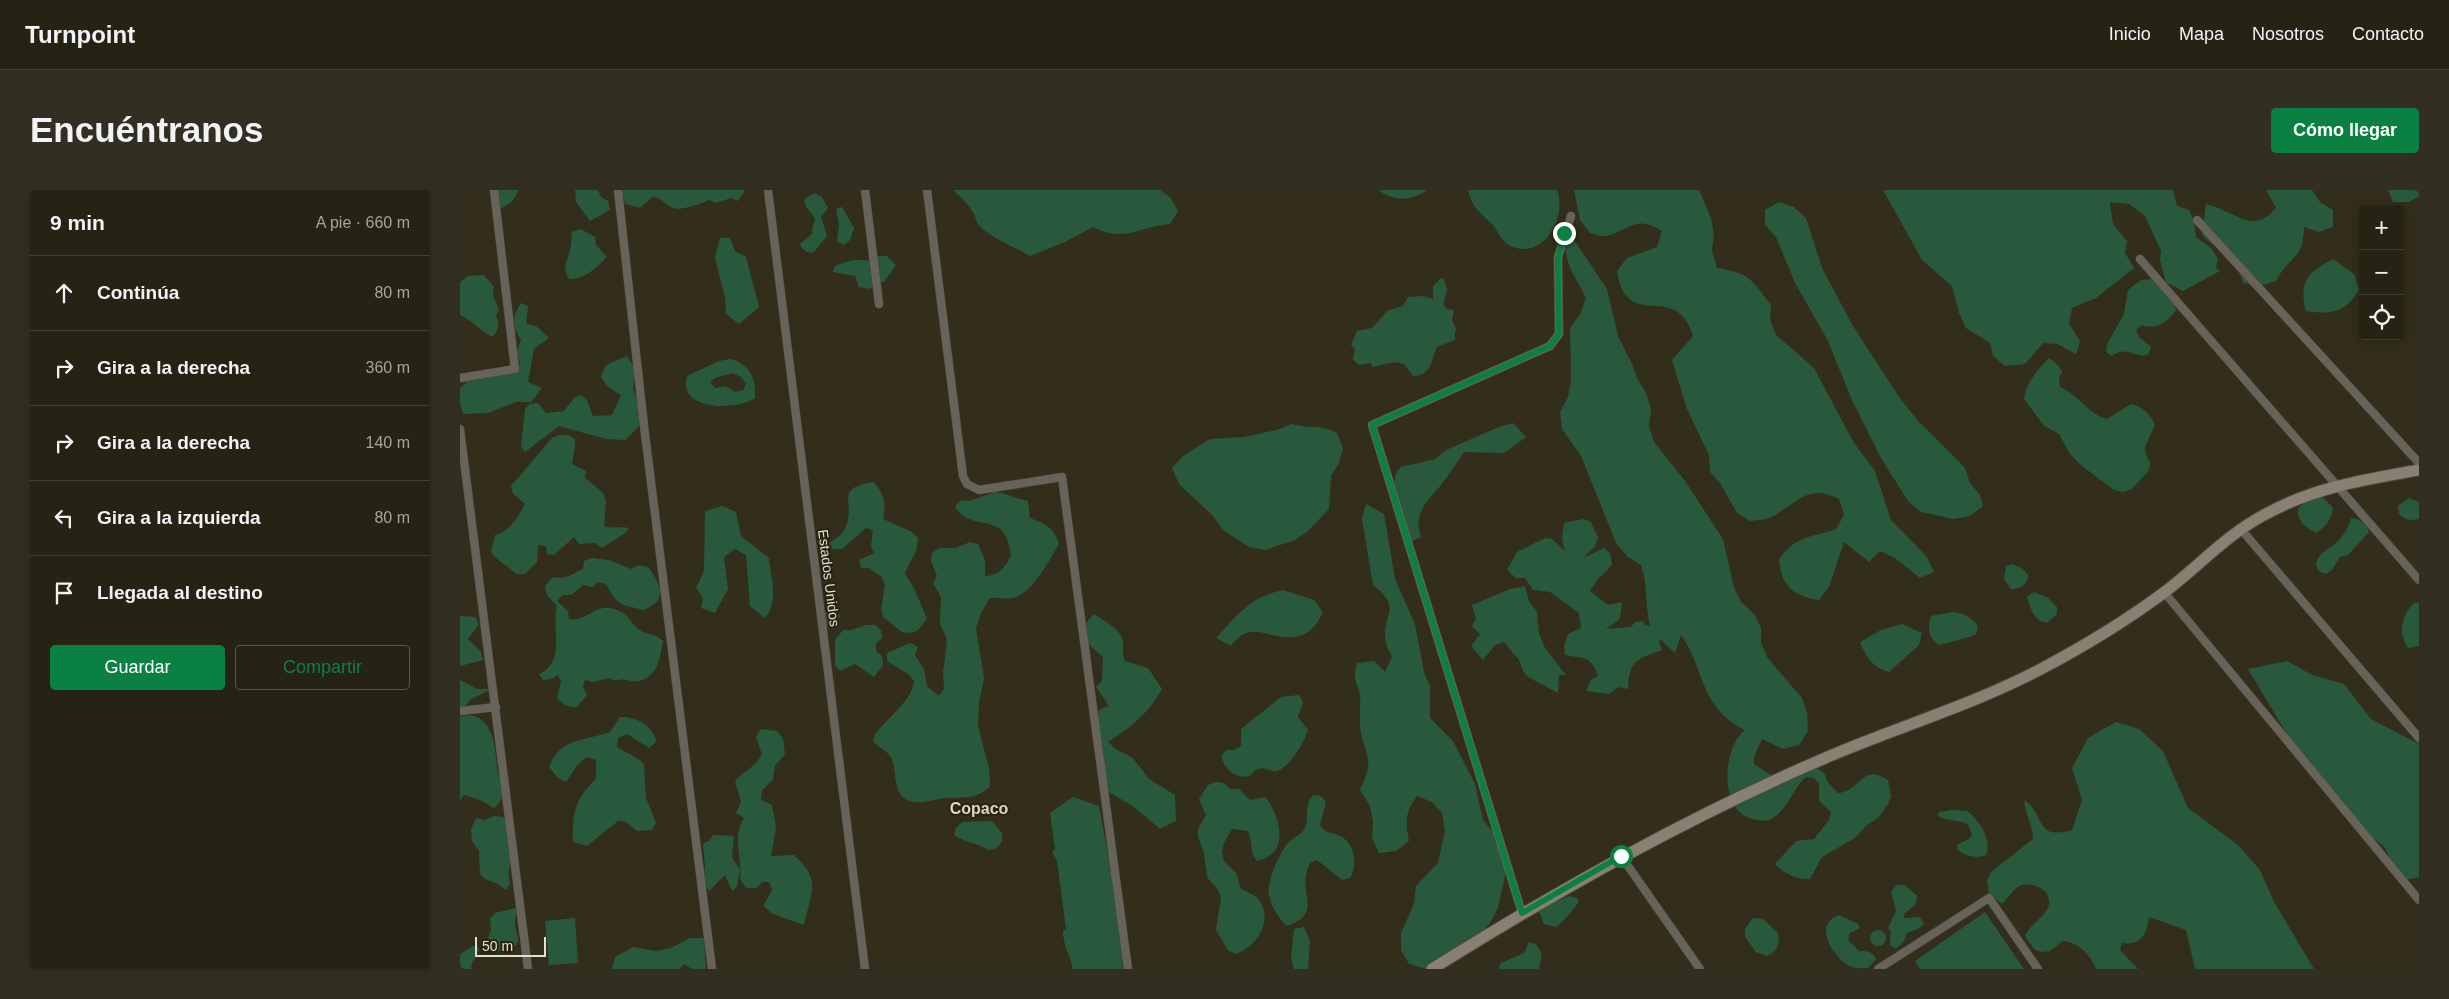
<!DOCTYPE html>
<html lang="es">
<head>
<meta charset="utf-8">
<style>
	body { margin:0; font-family:Arial,sans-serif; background:#322f22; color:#f1f3f6 }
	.controls { position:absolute; right:15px; top:15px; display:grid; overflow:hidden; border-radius:5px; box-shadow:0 2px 12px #0003 }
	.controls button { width:45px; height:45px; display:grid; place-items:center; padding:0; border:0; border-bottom:1px solid #423f34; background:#262214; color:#f1f3f6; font:25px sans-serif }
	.scale { position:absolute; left:15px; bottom:12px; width:71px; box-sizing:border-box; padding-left:5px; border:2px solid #e2dfd3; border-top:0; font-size:14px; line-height:18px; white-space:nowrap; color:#e2dfd3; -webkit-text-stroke:4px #292411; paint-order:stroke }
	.stop { position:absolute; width:15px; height:15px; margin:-11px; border:4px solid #0b8043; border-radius:50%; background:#fff }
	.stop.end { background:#0b8043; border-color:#fff; box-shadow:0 1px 5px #0008 }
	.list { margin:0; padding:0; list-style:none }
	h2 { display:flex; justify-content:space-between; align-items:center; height:65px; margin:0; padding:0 20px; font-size:21px }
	h2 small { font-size:16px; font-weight:400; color:#a4a4a0 }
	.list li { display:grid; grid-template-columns:32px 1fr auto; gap:15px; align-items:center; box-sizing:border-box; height:75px; padding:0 20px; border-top:1px solid #423f34 }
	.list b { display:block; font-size:19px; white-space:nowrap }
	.list em { font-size:16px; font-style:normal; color:#a4a4a0 }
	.actions { display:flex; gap:10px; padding:15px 20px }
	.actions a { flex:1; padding:11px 0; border:1px solid #0b8043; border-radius:5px; text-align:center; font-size:18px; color:#0b8043 }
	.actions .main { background:#0b8043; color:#fff }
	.icon { flex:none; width:28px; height:28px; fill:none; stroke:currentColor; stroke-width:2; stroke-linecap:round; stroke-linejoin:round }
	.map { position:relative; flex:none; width:1959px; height:779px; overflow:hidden; border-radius:5px }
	header { display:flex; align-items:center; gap:30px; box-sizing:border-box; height:70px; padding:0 25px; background:#262214; border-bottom:1px solid #423f34 }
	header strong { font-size:24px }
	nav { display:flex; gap:28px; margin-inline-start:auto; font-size:18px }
	.intro { display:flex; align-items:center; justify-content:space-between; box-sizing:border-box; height:120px; padding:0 30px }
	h1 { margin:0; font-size:35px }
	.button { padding:12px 22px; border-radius:5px; background:#0b8043; color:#fff; font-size:18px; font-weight:700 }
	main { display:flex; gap:30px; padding:0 30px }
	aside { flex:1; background:#262214; border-radius:5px; box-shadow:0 2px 12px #0003 }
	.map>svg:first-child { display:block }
	.green { fill:#28593d; fill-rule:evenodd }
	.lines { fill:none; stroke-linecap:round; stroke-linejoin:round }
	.street-casing { stroke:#4f4a38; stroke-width:9 }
	.secondary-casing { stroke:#4f4a38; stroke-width:13 }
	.street { stroke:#67635a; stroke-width:8 }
	.secondary { stroke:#888073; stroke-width:11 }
	.route { stroke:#0b8043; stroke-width:6 }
	.labels { text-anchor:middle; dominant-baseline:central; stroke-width:4; stroke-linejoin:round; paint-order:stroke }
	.street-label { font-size:14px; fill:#e2dfd3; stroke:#292411 }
	.quarter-label { font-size:16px; font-weight:bold; fill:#ddd7bf; stroke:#292411 }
</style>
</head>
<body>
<header>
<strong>Turnpoint</strong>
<nav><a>Inicio</a><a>Mapa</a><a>Nosotros</a><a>Contacto</a></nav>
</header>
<div class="intro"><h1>Encuéntranos</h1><a class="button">Cómo llegar</a></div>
<main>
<aside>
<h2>9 min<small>A pie · 660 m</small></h2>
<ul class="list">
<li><svg class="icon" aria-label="ahead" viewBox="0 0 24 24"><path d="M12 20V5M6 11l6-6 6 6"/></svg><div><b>Continúa</b></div><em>80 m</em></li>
<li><svg class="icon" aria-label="right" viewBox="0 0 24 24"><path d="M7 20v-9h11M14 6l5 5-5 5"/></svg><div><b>Gira a la derecha</b></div><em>360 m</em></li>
<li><svg class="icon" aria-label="right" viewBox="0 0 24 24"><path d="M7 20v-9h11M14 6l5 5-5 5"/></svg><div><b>Gira a la derecha</b></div><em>140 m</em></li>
<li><svg class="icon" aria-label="left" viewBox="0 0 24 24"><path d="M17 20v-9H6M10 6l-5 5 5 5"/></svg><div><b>Gira a la izquierda</b></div><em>80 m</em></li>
<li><svg class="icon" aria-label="arrive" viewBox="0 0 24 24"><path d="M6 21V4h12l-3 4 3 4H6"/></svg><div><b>Llegada al destino</b></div></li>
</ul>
<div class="actions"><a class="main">Guardar</a><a>Compartir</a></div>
</aside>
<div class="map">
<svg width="1959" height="779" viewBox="0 0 1959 779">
	<rect width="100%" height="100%" fill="#332e1b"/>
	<g class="green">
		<path d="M37 0H59L52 12 38 20Z"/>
		<path d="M115 0H138L141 7 148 11 150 20 130 31 116 12Z"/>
		<path d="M162 0H285L278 11 271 8 256 13 249 10C241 14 221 21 213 18 204 14 202 7 192 7L180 18 165 14Z"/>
		<path d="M493 0H700L710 7 718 21 710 34C677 37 666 53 633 37L605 52 570 66C557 58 527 46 519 35 516 32 516 28 514 24 509 15 501 7 493 0Z"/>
		<path d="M918 0H967C951 12 934 11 918 0Z"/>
		<path d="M1008 0H1097C1107 25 1086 66 1056 58 1042 55 1040 43 1032 34 1019 22 1012 17 1008 0Z"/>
		<path d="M1114 0H1239L1251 28 1254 44 1252 61 1257 78C1290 83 1291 89 1311 115L1310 130 1316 145 1354 178 1394 253 1415 281 1431 330 1467 367 1474 382 1460 388 1435 368 1420 361 1409 372 1384 352 1369 397 1359 410C1333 406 1321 396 1319 369 1338 344 1348 349 1376 339L1384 325 1379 309C1346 292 1337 315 1309 328 1304 330 1296 330 1290 331L1277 323 1260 293 1250 282 1249 265 1227 219 1212 170 1233 146C1217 89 1166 144 1157 81L1167 68 1197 57 1202 41C1174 24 1171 40 1146 46 1141 47 1135 44 1130 43L1120 30Z"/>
		<path d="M1423 0H1713L1717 16 1729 20 1734 32 1736 47 1752 59 1758 69 1756 78 1760 81 1723 101 1706 92 1700 70 1701 61 1685 26 1669 14 1650 12 1653 34 1667 51 1665 63 1674 78 1636 108 1612 118 1609 134 1620 151 1616 164 1597 154 1583 153 1565 174 1545 176 1533 166 1530 153 1506 138 1499 123 1492 96 1462 70Z"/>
		<path d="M1806 0H1852L1860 12 1873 20V37L1859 42 1844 37C1844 69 1829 66 1816 91L1799 96 1783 93 1778 77 1742 45 1746 14C1776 21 1792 46 1816 18Z"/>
		<path d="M1928 0H1959V6L1949 12H1933Z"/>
		<path d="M355 3 362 7 368 18 361 27 367 46 354 62C347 63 342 60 340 54L353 43 352 40 355 28 346 17 344 9Z"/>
		<path d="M1319 12 1334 17 1346 28 1362 78 1393 136 1439 207 1459 232 1505 278 1510 293 1520 305 1523 316 1510 326 1494 329 1461 322 1448 311 1421 268 1392 210 1367 149 1335 93 1316 47 1305 35V20Z"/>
		<path d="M382 17 394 38 390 50 384 55 377 51 379 34 376 19Z"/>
		<path d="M121 39 135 47 136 55 147 67C137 77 124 90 109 89 101 76 108 72 110 59 112 53 111 48 112 42Z"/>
		<path d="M260 48H270L275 61 286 67 299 117 279 134 266 124 265 108 255 68Z"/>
		<path d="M1114 50 1147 99 1158 146 1172 174 1178 190 1186 203 1191 219 1189 236 1194 252 1225 291 1263 349 1274 398 1281 412 1294 424 1301 438V453L1307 467 1342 508 1347 523 1348 541 1339 555 1323 559 1302 549 1294 567V574L1314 587 1352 575 1365 584 1367 591 1378 603C1401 601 1402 572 1428 590L1431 606 1428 614 1418 628 1406 636 1395 648 1362 667 1350 689C1338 690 1323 683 1315 674L1336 651 1354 649 1369 630 1371 622 1359 611V594L1354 588 1346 587C1333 598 1328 619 1313 628 1309 631 1303 631 1298 630 1258 627 1261 559 1285 540 1239 517 1246 481 1221 445L1215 463 1200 449 1199 452 1202 460C1177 469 1169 470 1168 499L1158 497 1149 504 1126 501 1131 490 1138 486C1131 465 1124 469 1105 465L1104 456 1108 444 1121 438 1119 423 1090 402 1073 400 1065 388H1056L1047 380 1057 362 1085 348 1092 349 1105 361 1102 349 1104 333 1123 329 1131 332 1138 348 1135 356 1123 368 1144 358 1150 363 1152 375 1137 390 1130 401 1148 415 1162 412 1160 429 1146 439 1171 437 1175 432 1183 431 1184 434 1190 436C1185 416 1188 395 1181 375L1168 367 1156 353 1121 266 1102 239 1100 222 1108 207 1111 190 1110 138 1120 124 1126 108C1117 89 1103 73 1106 51Z"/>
		<path d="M418 66H427L436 75 424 92H416L410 99 399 97 395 86 373 82 375 76C390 70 396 69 412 71Z"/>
		<path d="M1873 69 1895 85 1899 100C1885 122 1872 125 1846 121 1838 92 1848 82 1873 69Z"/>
		<path d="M24 85 34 97 33 105 39 120 36 126C40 135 39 140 32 147 20 141 12 130 0 125V92L8 86Z"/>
		<path d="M981 88 984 89 987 101 983 115 987 119 994 120 992 130 997 141 995 142V150L977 157C970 173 972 185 953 186L944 174 935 172 912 177 911 173 899 175 893 169 895 159 891 155 897 141 912 138 927 121 943 116 948 107 963 106 973 109V96Z"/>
		<path d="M1693 89 1714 112 1716 120C1708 132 1696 140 1682 135L1676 140 1679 147 1691 157 1688 165C1674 168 1666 155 1652 166L1646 162 1647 154 1664 124 1668 100 1681 90Z"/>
		<path d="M61 113 68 116 66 134 76 136 89 148 74 159 68 192 82 198 71 212H56L28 223 3 224 0 213V198L8 191 29 188 60 175 57 161 61 150C52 135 52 127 61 113Z"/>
		<path d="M167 166 176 181 173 198 183 227 181 234 165 250 146 249 99 236 65 262 61 257 65 219 70 214 78 213 86 223 104 221 115 207 121 205 127 210 133 226 152 225 161 205 148 197 141 187 146 175Z"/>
		<path d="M1589 168 1598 175 1602 182 1599 189 1600 197C1619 205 1628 224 1647 229L1671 214C1683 217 1690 224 1695 235L1685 257 1686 265 1690 272 1689 280 1672 299 1663 302 1654 300 1622 276 1610 264 1599 244 1584 236 1564 209C1566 193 1578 179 1589 168Z"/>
		<path d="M270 169C289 173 297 189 295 208 277 221 217 221 227 186L259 171ZM273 183 281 187 286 194 283 200 275 202 266 196 255 198 250 192 255 188Z"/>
		<path d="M1053 233 1066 247 1044 263 1004 262C997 273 989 284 981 295 968 311 952 323 961 347L950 352 944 346 942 321 932 302 936 283 941 277 975 269 986 260 1039 237Z"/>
		<path d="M832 234C850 239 860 234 877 243L883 258 879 273 871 286 869 319 848 341 835 350 805 360 789 357 763 340 753 326 719 294 712 278 723 266 750 249 784 247 817 240Z"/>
		<path d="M99 245H108L115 249V257L112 274 126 281 125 288 143 303 146 312 144 336C153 339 160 336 169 338L164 344 142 358 135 353 119 354 114 347 94 365 87 364 86 356 78 355 77 372 65 384H57L36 368 31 362 35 345C50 341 58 327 65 314L53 304 51 296 92 248Z"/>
		<path d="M414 292C425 306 426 312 423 329L452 342 458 348C457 368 450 368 445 384L454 398 467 429 457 441 450 443 442 442 423 427 421 419 425 395 422 387 409 378H401L399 370 414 363 411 356 413 340 406 338 382 359H374L367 356C372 349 380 348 384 340 399 313 370 299 414 292Z"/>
		<path d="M535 302C546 303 556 309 568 311L570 328C584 333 595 338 599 354 589 370 572 405 552 408 544 410 537 406 529 409L521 423 516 438 524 488 519 512 518 536 529 578 530 596C517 610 504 607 487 608 476 608 465 614 453 612 430 607 439 581 430 566 426 560 418 557 413 552L415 544C427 528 452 511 454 491L448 484 427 471V463L450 453 458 457 455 465 464 479 467 496 479 506 484 499 483 483 487 449 480 434 481 407 473 393 477 386 471 371 472 363 479 358H496L510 352 518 354 525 370V386C538 386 545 378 551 366 546 317 513 345 495 317L501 310 509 311Z"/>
		<path d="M1861 305 1873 318C1872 330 1865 337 1856 343 1844 336 1838 333 1838 318L1853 307Z"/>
		<path d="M1949 308 1959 312V329C1950 331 1945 330 1939 324L1938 316Z"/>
		<path d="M906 314 924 324 935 389 955 434 964 482 970 497V528L993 551 1015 594 1023 630 1043 655 1045 686 1038 718 1030 733 1020 744 967 779 949 774 941 760V743L954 714 956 696 978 673 985 641 982 623 972 612 957 606C945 623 945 631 949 651L936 661 919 663 912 648 913 632 910 616 900 600C916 567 905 568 900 537 899 527 901 516 900 506 897 488 892 494 897 473L914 471 925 482 932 467C930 462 926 457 926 452 920 424 945 420 913 395L902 329Z"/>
		<path d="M262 316 276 322 281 346 309 368C311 388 319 412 305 428L290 416 286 365 275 359 264 367 268 399 255 423 241 418 243 408 236 398 244 381 245 321Z"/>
		<path d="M1891 328C1902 330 1906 333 1909 342L1888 365 1880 367 1872 380 1866 384 1858 381 1856 373C1862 358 1870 360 1879 350 1885 344 1889 335 1891 328Z"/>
		<path d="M132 368 149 370 171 379 178 375 188 377C201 394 209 412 182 420 176 417 172 418 166 416 155 412 151 403 146 394L138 392 132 397 123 395 111 405H103L97 411 108 421 109 429C130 433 136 407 163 423 170 427 172 435 179 440 187 445 195 443 203 451 200 467 198 488 178 491 170 493 165 487 156 491L149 488 133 492 125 490 123 497 127 505 117 517C108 517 103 515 97 508L101 492 98 485 91 489 83 490 79 484C107 472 91 437 97 416L87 405 85 396 93 387C105 390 112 384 123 379L124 371Z"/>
		<path d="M1552 374 1563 379 1568 385C1568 395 1560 399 1551 399L1544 389 1546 376Z"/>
		<path d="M1065 396 1069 411 1077 422 1079 443 1085 458 1106 485H1099L1098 503 1068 487 1063 481 1059 470 1044 452 1035 455 1023 470 1011 456 1020 444 1012 436 1016 429 1012 415 1050 399Z"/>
		<path d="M823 400 854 410 863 422C851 448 836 451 808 444 799 442 791 440 782 445 778 447 774 452 771 456L756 448C778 424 790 407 823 400Z"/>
		<path d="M1574 402 1588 408 1597 417V424L1588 432C1575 435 1570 417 1567 407Z"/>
		<path d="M1954 413H1959V456L1948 458C1938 442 1941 426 1954 413Z"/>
		<path d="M375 419 380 426 376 432 369 437 362 435 361 427 366 420Z"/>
		<path d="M1493 422C1505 424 1510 426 1518 436L1516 444C1514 446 1484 454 1479 455 1468 447 1467 438 1471 426Z"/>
		<path d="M634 424C644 431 661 439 663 451 664 460 661 461 665 471L688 478 702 499C689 523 670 538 648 552L657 560 672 567 689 589 715 605 716 631 700 639 674 617 647 601 636 552 639 520 649 516 636 497 642 491 643 467 623 449 625 434Z"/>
		<path d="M0 426 15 427 19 434 8 449 21 462 23 470 0 476Z"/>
		<path d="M1442 434 1462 443 1459 455 1429 482C1413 478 1406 467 1400 452L1421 440Z"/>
		<path d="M407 435H415L421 440 422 448 416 453V461L422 466 423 475 414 487 395 474 380 481 375 475V450L383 440H391Z"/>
		<path d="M1827 471 1852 485 1884 494 1911 529 1959 554V687L1941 691 1924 656 1902 640 1850 582 1788 479Z"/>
		<path d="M0 490 17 499H31L10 510 0 523Z"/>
		<path d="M839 505 843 512 838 527 848 540C845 551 829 579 816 581 810 582 804 576 798 579 794 580 793 584 789 586 775 590 764 578 761 566L766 560H774L781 556V539L821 507Z"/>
		<path d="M9 525C33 528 35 555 37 576 38 594 52 602 34 618L20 610 4 605 0 610V526Z"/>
		<path d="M160 527C176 526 194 536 196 552L189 558 167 544 158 548 157 557 180 570 184 575 186 608 196 633 192 640 177 641 166 632 158 631 127 656 113 652C112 624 115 608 136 589V570L126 567 116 577 106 592 97 587 89 577C100 548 124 551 150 542Z"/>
		<path d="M1656 532 1679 539 1703 561 1728 618 1778 655 1800 680 1813 710 1854 779H1735L1726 740 1689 727C1687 743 1682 756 1662 753L1660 760 1678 779H1636C1631 765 1618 752 1603 751L1590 761 1581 762 1574 759 1565 746C1570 734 1586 727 1589 715 1592 699 1570 690 1558 697 1552 701 1547 709 1542 714L1529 704 1527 690 1531 682 1573 649C1573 636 1565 624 1564 610 1586 623 1573 651 1612 640L1622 610 1612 578 1628 548Z"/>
		<path d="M301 539 317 541 323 549 325 564 315 576 313 590 302 600 301 610 312 615 316 637 311 666 334 665C362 690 351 702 344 735L313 724 303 716 312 700 309 692H302L297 698H286L280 689C283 668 271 648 284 628L276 623 281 612 275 591C285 581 296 576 302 564L296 547Z"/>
		<path d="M756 592 764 593 770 599H779L790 610 806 607C821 629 830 664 797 671 789 661 793 652 788 641L772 639 764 653 762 662 764 671 776 683 781 699C787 702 797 705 801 713 812 734 796 756 776 764L768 760 756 740 761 708 758 700 747 687 744 663 738 647V639L746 625 739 609 748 595Z"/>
		<path d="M853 605 861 606 866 612 860 635C866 644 871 642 880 646 895 653 898 676 890 688L882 690 857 670 850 673C835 701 866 724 826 736 819 728 811 716 809 706 806 693 819 663 828 653 832 648 839 646 843 641 851 631 842 618 853 605Z"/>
		<path d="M613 607 639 616 657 713 663 779H613C610 765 603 755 603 741L606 739 597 671 592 662 595 659 590 623Z"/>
		<path d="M1491 620 1507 621C1519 629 1533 651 1526 665 1518 669 1504 666 1497 659V655L1509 649 1512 645 1508 634C1498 629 1488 632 1478 626L1479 622Z"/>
		<path d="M34 626 44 627C48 638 52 649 52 662 52 672 46 682 50 693L46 700 38 694 25 689 20 684 19 661 12 651 11 639 16 628 25 630Z"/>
		<path d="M532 631 542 643V651L537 658 529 660C517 653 506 653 494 645L496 638 502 632Z"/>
		<path d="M253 645 274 646 272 667 280 680 277 697 272 701 265 685 249 701 243 692 245 676 243 654 250 650Z"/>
		<path d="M1437 695H1445L1457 706 1456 714 1444 724V728L1460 727 1464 734 1458 739 1447 743 1444 751 1436 759 1430 755 1431 741 1428 738 1436 721 1431 701Z"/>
		<path d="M1109 706 1117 708 1119 711C1117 716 1100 735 1096 737L1084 734 1078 719Z"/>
		<path d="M55 718 57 719C57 724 54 731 55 736 57 746 62 751 52 759L33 762 27 752 31 740 30 729 35 723Z"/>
		<path d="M1525 722 1564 779H1460L1455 771Z"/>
		<path d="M1379 725 1398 734 1400 738 1390 743 1388 750 1399 761C1408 761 1412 761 1416 769L1408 778C1403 779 1393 778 1388 775 1372 765 1353 734 1379 725Z"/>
		<path d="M115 728 118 773 89 775 85 731Z"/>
		<path d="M1293 728 1303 729 1318 743C1320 754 1318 761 1307 766L1296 762 1285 747V739Z"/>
		<path d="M844 737 850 751 848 779H834L831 768 834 739Z"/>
		<circle cx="1418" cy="748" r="8"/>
		<path d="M230 748H244L246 779H232L224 774 219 779H152L155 767 173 757 196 761 211 758Z"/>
		<path d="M1069 752 1076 754 1082 764 1079 779H1038L1041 773 1064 763Z"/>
		<path d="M13 756H17L19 759 12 773 11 779H0V764Z"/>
	</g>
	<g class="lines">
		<g class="street-casing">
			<g id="street">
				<path d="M158 0 184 236 252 779"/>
				<path d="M308 0 405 779"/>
				<path d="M405 0 419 114"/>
				<path d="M467 0 503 286 507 294 519 300 602 287 668 779"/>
				<path d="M1737 30 1959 273"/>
				<path d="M1680 69 1959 390"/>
				<path d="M0 188 55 179 34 0"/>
				<path d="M0 239 68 779"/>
				<path d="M1780 338 1959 548"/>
				<path d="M1704 402 1959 710"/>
				<path d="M0 521 36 517"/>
				<path d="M1161 666 1240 779"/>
				<path d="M1062 723 912 235 1090 156 1099 144 1098 67 1111 26"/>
				<path d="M1418 779 1529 708 1578 779"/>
			</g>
		</g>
		<g class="secondary-casing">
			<path id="secondary" d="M972 779C1102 698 1235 623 1377 563 1444 535 1514 514 1579 480 1621 458 1664 432 1702 404 1737 378 1766 345 1804 325 1854 297 1904 290 1959 280"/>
		</g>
		<use href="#street" class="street"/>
		<use href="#secondary" class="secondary"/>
	</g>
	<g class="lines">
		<path class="route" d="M1104 43 1098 68 1099 144 1090 156 912 235 1062 723 1161 666"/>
	</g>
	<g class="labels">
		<g class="street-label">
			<text transform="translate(369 388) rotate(83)">Estados Unidos</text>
		</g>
		<g class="quarter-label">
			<text x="519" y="618">Copaco</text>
		</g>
	</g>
</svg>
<div class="controls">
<button>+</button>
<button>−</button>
<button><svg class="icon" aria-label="locate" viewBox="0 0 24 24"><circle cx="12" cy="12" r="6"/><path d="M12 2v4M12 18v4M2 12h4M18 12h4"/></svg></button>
</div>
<div class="scale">50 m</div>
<div class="stop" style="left:1161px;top:666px"></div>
<div class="stop end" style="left:1104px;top:43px"></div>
</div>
</main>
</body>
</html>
